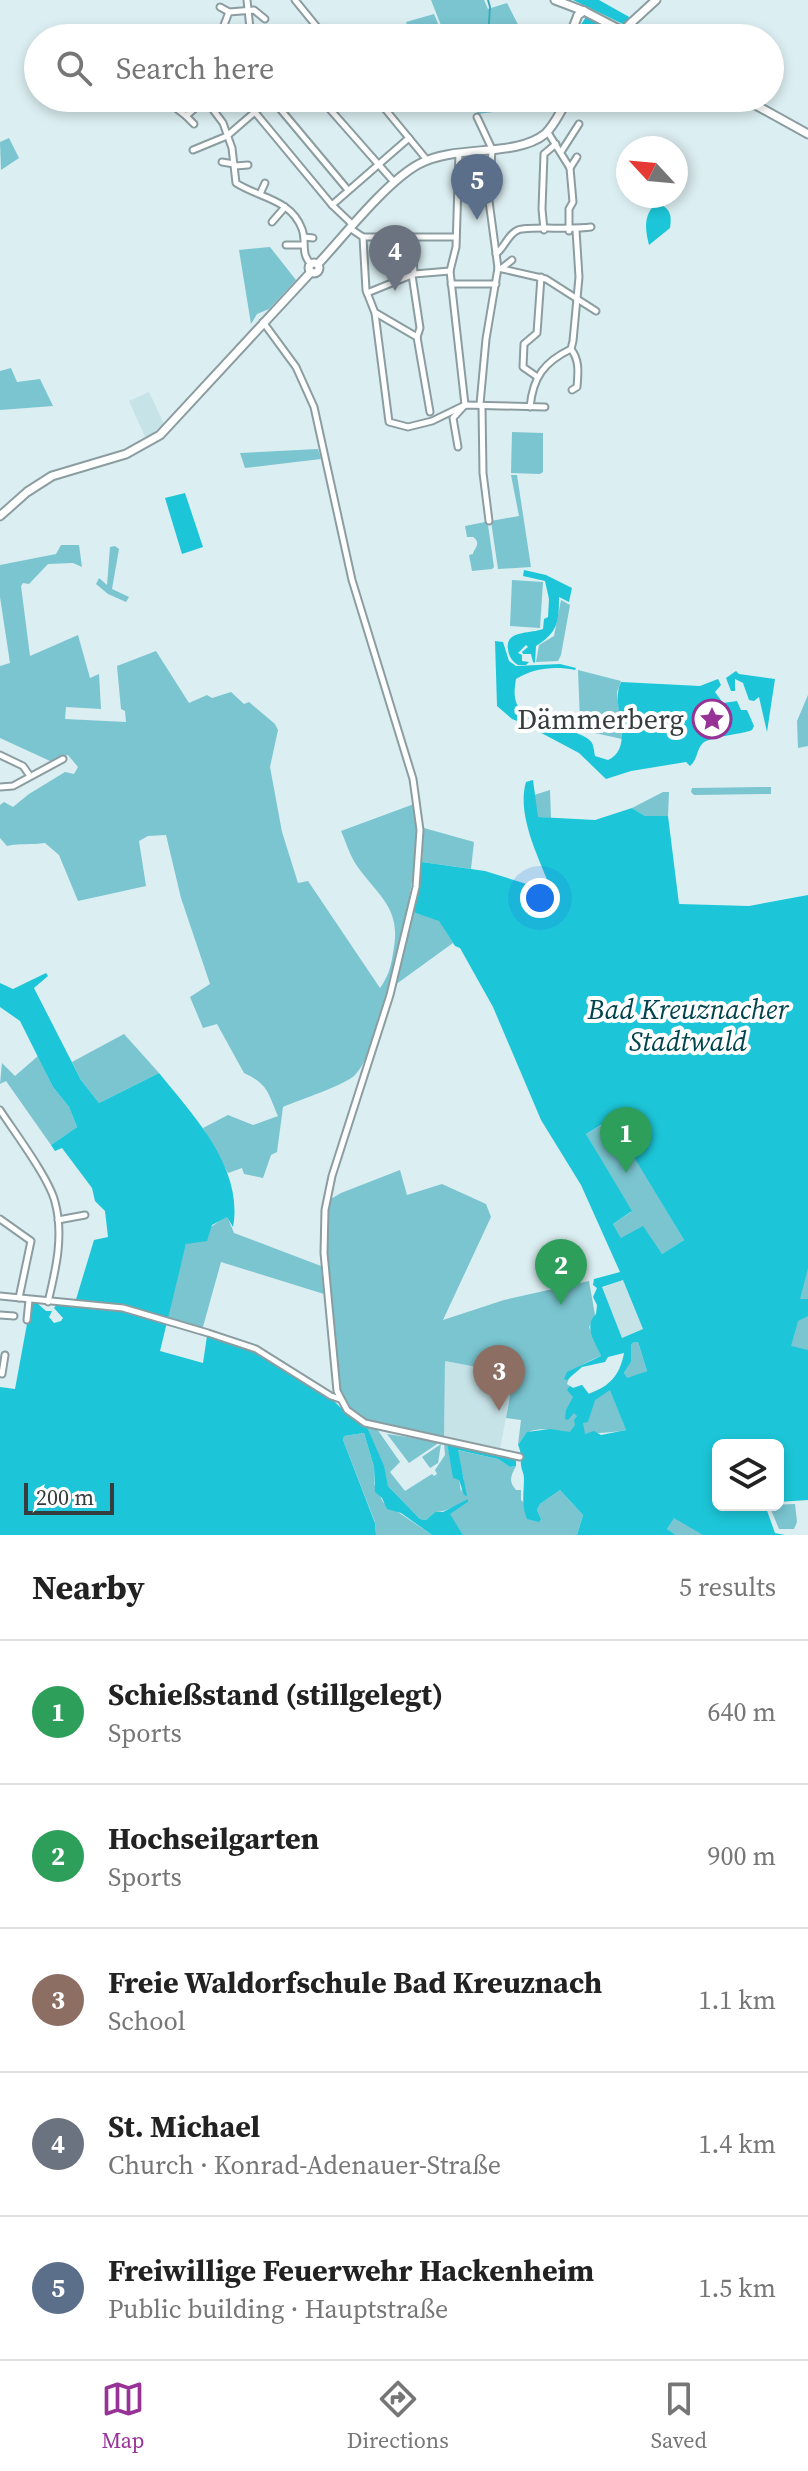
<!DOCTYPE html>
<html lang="en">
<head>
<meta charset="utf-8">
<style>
	body { margin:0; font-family:"Source Serif 4",serif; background:#f6f6f6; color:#222 }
	.controls { position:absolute; right:24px; bottom:24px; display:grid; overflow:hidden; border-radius:12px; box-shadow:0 4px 12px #0003 }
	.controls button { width:72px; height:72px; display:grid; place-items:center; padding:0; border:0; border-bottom:2px solid #e0e0e0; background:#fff; color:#222; font:40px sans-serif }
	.compass { position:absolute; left:616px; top:136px; width:72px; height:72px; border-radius:50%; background:#fff; box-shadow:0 4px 12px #0003; rotate:296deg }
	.scale { position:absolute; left:24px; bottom:20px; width:90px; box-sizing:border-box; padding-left:8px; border:4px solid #363d3e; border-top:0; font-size:22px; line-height:28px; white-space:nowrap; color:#363d3e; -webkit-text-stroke:6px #fff; paint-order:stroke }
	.you { position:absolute; left:540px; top:898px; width:28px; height:28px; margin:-20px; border:6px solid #fff; border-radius:50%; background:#1a73e8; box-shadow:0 0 0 12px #1a73e833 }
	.badge { display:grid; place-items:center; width:52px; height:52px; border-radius:50%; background:#973297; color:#fff; font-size:26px; font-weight:700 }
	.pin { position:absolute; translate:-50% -66px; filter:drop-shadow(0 2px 4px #0008) }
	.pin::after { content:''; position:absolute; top:42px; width:28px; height:24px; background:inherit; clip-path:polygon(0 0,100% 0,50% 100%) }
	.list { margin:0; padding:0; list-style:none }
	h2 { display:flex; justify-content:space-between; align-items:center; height:104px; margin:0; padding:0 32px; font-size:34px }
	h2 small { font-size:26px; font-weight:400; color:#767676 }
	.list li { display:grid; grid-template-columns:52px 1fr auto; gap:24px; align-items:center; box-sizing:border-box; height:144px; padding:0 32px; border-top:2px solid #e0e0e0 }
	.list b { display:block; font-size:30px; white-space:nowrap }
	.list p { margin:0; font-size:26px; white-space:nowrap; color:#767676 }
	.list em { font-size:26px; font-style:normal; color:#767676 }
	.icon { flex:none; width:44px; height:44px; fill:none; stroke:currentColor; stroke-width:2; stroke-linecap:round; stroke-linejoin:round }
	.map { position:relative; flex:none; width:808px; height:1535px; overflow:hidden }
	.search { position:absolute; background:#fff; box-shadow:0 4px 12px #0003; left:24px; right:24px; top:24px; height:88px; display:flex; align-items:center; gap:20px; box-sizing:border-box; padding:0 28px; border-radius:44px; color:#767676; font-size:30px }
	.sheet { height:824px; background:#fff }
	nav { display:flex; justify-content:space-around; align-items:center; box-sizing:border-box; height:112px; border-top:2px solid #e0e0e0; background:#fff; font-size:22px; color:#767676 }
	nav a { display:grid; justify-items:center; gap:4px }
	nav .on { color:#973297 }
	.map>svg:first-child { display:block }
	.built { fill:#c6e3e7 }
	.green { fill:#7ac5d0 }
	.forest { fill:#1cc6d8; fill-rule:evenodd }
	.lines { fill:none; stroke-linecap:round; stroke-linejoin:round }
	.stream { stroke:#3bacba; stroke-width:2 }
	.minor-casing { stroke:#8b9da0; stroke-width:9 }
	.major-casing { stroke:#8b9da0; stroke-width:11 }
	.minor { stroke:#fff; stroke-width:5 }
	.major { stroke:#fff; stroke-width:7 }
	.major-bridge-casing { stroke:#8b9da0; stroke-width:11; stroke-linecap:butt }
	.major-bridge { stroke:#fff; stroke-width:7 }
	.labels { text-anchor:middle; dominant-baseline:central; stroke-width:8; stroke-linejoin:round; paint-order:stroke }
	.poi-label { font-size:28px; fill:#363d3e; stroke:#fff; text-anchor:end }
	.park-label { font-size:28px; font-style:italic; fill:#00454d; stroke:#fff }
</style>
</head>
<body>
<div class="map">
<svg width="808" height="1535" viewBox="0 0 808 1535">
	<rect width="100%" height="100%" fill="#dbeef1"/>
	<g class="built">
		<path d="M149 392 164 424 146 439 129 401Z"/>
		<path d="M623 1280 643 1329 622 1338 602 1288Z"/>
		<path d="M445 1361 514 1374 500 1449 444 1438Z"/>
	</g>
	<g class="green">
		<path d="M431 0H484L488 9 507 3 525 38H446Z"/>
		<path d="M434 14 444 38H412L406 22Z"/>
		<path d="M471 98H560L557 104 514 103 509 110 478 114Z"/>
		<path d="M9 138 19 158 1 170 0 142Z"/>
		<path d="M270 247 296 280 269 309 257 314 251 324 239 250Z"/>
		<path d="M11 368 17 382 40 379 53 406 0 410V371Z"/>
		<path d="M512 432 543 433V472L540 474 511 473Z"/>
		<path d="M318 449 321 459 245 468 240 453Z"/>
		<path d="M511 475H517L531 567 498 569 491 521 519 516Z"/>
		<path d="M485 522 488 525 494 567 492 569 472 571 469 555 473 554C474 549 482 543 473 537H467L465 526Z"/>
		<path d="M61 545H79L82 567 73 563 48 564 29 584 23 583 21 586 30 656 78 635 90 678 99 674 101 709 66 707 65 719 126 722 125 711 121 709 117 666 156 651 189 703 207 695 212 698 231 692 244 704 249 702 275 724 278 730 270 767 282 832 298 883 308 881 380 988C388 977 391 967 393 953 402 909 381 899 357 866 350 856 346 842 341 831L414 804C416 816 418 829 417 840 414 887 385 1044 355 1075 345 1085 299 1100 283 1107L277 1152 271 1155 263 1178 244 1174 242 1168 228 1173 203 1128 228 1115 253 1125 278 1116C268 1093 268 1084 244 1073L217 1024 203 1028 190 997 210 984 181 898 166 835 148 836 139 841 146 886 78 901 59 855 45 843C31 845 20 843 7 846L0 838V805L4 802 13 807 29 794 65 772 74 774 78 767 68 755 50 761 0 738V666L10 663 0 597V565L56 554Z"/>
		<path d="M115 546 119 549 112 589 129 597 126 602 108 594 96 584 99 578 107 585 110 547Z"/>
		<path d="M512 580 543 582 540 628 510 626Z"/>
		<path d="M561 600 570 605 561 655 558 661 536 662 539 645 554 636Z"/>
		<path d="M578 670 621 681 617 692 622 739 577 729 576 724 580 722Z"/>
		<path d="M808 695V746L798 748 797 721Z"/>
		<path d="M771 787V794L694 795 691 792 692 788Z"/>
		<path d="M550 790 551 818 537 817 534 795Z"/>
		<path d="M663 792H669L668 816H645L632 808Z"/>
		<path d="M424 828 474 842 471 869 422 862Z"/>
		<path d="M413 912 439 920 453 943 395 985Z"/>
		<path d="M124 1034 159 1073 99 1103 81 1080 72 1062Z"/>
		<path d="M38 1056 53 1087 69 1107 77 1127 51 1145 6 1081 0 1084 2 1063 15 1076Z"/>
		<path d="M612 1119 684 1240 662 1254 621 1238 613 1224 631 1212 586 1134Z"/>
		<path d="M400 1170 407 1195 442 1184 486 1204 491 1217 443 1320 504 1300 589 1281 595 1315 589 1327 601 1356C586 1362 572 1368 567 1384L573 1388 582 1385 588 1394 609 1385 626 1430C611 1433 597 1433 582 1434 565 1434 547 1426 531 1431 525 1433 522 1440 518 1445L521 1420 506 1418 514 1374 445 1361 444 1437 365 1421 344 1403 340 1394 336 1360 331 1301 327 1239 329 1200 341 1193Z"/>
		<path d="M227 1216 234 1233 321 1266 324 1294 221 1262 201 1334 165 1323 186 1244Z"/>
		<path d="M808 1259V1362L777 1368Z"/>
		<path d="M634 1342H638L647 1371 626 1379 624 1373 631 1362V1345Z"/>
		<path d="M367 1427 377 1429 400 1462 390 1472 405 1491 432 1474 434 1476 437 1474 435 1470 445 1455 444 1443H447L451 1463 459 1479 461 1492 464 1480 457 1450 498 1459 510 1467 516 1466C511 1476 508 1481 516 1490H521V1500L541 1519 537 1510 540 1504 560 1490 583 1515 577 1535H463L449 1514 468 1502C456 1504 448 1512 435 1512L426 1520 420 1519 388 1486Z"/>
		<path d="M364 1433 374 1467V1484L383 1502 432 1535H376L375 1522 343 1440 344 1436Z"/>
		<path d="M387 1434 440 1442 409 1463Z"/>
		<path d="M441 1444 438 1463 430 1468 422 1457Z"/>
		<path d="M795 1504 797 1522 794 1529H779L769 1505Z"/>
		<path d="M674 1517 702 1533 703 1535H676L667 1529Z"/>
	</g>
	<g class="forest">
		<path d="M573 0H599L631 18 625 25Z"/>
		<path d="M586 17 616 32 611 38H572Z"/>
		<path d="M657 203C670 208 672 214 670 228L649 245C645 229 643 214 657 203Z"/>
		<path d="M185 493 203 547 182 554 165 498Z"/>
		<path d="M524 570 546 575 572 588 569 602 559 597C559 622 558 632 536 646L535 663 533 662 531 654H523L522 652 528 647 526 645 518 653 522 655V661L529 662 526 665H518C512 661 509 657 508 649 505 630 530 634 543 629L544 619 548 617 549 599 545 581 523 576Z"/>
		<path d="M495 641 503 642 509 661 516 666 560 664 576 668 575 670C553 666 535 668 516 679 513 697 514 707 529 718L525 724 512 719 497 706Z"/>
		<path d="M736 671 739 674 775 679 767 732 759 697 754 701 749 700 743 683 735 679V691H731L726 678Z"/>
		<path d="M718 679 721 685 715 692 723 703 737 701 741 710H747L754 726 752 730C740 735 709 736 702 744 696 751 698 759 690 766L686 762 631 771 606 779 579 753 532 728 535 723C548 725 586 732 592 743 594 747 594 752 595 756L608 760C637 746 609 706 621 682L700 686Z"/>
		<path d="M533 780 538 817 595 820 632 808 645 816H668L679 904 749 906 808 895V1268L800 1299H808V1316L798 1321 791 1346 808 1350V1500L778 1502V1445H718V1505H765L775 1533 785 1535H703L674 1518 667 1529 676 1535H577L583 1515 560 1490 540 1504 537 1510 541 1519 539 1522 527 1519C521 1503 524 1494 524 1478 524 1473 521 1469 521 1465 520 1456 522 1454 518 1445L527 1432 550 1429 570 1432 575 1425 574 1420 577 1416 574 1413 568 1420 565 1419 566 1410 573 1397 567 1390 570 1386 573 1388 582 1385 589 1394C610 1386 620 1375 624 1353L608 1357 605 1362 582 1367 567 1380 564 1379 567 1372 601 1356C595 1342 583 1326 596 1314L597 1305 593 1297 597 1288 593 1285 594 1279 620 1272 581 1185 541 1120 493 1007 460 948 455 946 439 921 413 912 422 862 485 871 552 892C540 860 516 816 526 782ZM611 1119 684 1240 662 1254 643 1226 621 1238 613 1224 632 1211 586 1134ZM623 1280 643 1329 622 1338 602 1287ZM634 1342H638L647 1371 627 1378 624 1373 631 1362V1345ZM610 1390 626 1430 601 1435 594 1431 585 1434 583 1423 588 1422 595 1400Z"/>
		<path d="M46 973 48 976 34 988 81 1080 99 1103 159 1073C193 1115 244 1168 233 1227L227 1217 212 1225 207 1241 186 1244 160 1351 203 1363 207 1336 255 1350 330 1397 349 1416 367 1427 384 1466 388 1486 420 1519 426 1520 435 1512H443L468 1499V1502L450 1514 463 1535H432L401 1513 387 1509 382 1498 375 1492 374 1467 364 1433 344 1436 343 1440 375 1523 376 1535H0V1387L15 1389 31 1302 37 1303 46 1311H52L49 1317 54 1323 61 1321 63 1318 54 1308 57 1304 74 1306 94 1240 108 1237 105 1211 95 1201 92 1188 62 1148 55 1151 51 1145 77 1127 69 1107 53 1087 20 1021 0 1007V983L13 989Z"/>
		<path d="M447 1443 513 1458 516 1460V1466L510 1467 498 1459 458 1450 467 1496 464 1495 459 1480 453 1478Z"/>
	</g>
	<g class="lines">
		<path class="stream" d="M488 38 490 7 488 0"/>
		<g class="minor-casing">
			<g id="minor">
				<path d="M247 0 251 38"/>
				<path d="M295 0 326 38"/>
				<path d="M220 7 229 12"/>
				<path d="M221 33 229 12 254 10 265 19"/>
				<path d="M198 98 211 107 223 123 232 148 236 183C259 198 291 199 302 229 307 242 300 253 311 264"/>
				<path d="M271 98 348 190"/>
				<path d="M320 98 394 182"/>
				<path d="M376 98 427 160"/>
				<path d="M177 109 186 116 202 102"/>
				<path d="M254 111 332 205 353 225"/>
				<path d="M186 116 194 124"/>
				<path d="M477 117 492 149 489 201 498 268 486 339 480 404 482 407 483 473 489 521"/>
				<path d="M547 131 570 168 573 202 569 209V231"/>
				<path d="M193 150 227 136 271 98"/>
				<path d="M561 152 579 124"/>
				<path d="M222 162 234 164"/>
				<path d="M235 166 248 165"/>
				<path d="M570 168 577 157"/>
				<path d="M260 194 265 183"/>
				<path d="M332 205 409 138"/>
				<path d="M272 222 285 207"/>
				<path d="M351 229 363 237H456"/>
				<path d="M544 230 542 209 544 154 556 144"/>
				<path d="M304 237 313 238"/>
				<path d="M363 237 366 290 375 313 389 422 408 427 432 421 465 405 545 407"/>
				<path d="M412 238 414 274"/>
				<path d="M286 245H303"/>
				<path d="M496 254C505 247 508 234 518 230 528 226 573 230 591 227"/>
				<path d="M498 268 546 279 596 311"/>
				<path d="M502 268 512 260"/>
				<path d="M412 275 420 328 417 337"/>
				<path d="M451 284H496"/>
				<path d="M367 293 414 274 450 271"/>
				<path d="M376 313 417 337 430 412"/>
				<path d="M263 322 296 367 314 407 352 580 413 779 420 830 416 887 390 995 332 1176 325 1210 324 1253 337 1391 347 1410 365 1423 520 1457"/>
				<path d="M571 349C580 361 578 373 577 387L572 390"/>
				<path d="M536 376 523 367 524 344 537 333 541 277"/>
				<path d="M530 407C533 377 544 362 571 349L573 341 579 277 576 230"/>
				<path d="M458 447 453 418 465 405 450 271 456 247 459 153"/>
				<path d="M0 755 23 766 30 776"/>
				<path d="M0 787 13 786 63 759"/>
				<path d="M0 1110C15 1133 49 1178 55 1202 64 1235 56 1269 48 1302"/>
				<path d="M0 1219 31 1241 19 1298"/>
				<path d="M58 1220 85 1215"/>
				<path d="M0 1296 123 1308 208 1333 256 1349 331 1396 340 1399"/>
				<path d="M0 1315 14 1316"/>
				<path d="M27 1320 29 1300"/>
				<path d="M2 1374 5 1355"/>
			</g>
		</g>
		<g class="major-casing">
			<g id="major">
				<path d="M555 0 584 11 636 38"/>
				<path d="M632 22 656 0"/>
				<path d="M569 38 578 15 584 11"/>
				<path d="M743 98 808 134"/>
				<circle cx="314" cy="268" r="5"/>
				<path d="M318 264C344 236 387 181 419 164 456 144 515 158 545 134 555 125 561 109 569 98"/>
				<path d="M0 516 27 492 52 476 126 454 160 435 311 272"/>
			</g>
		</g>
		<use href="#minor" class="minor"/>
		<use href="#major" class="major"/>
		<g class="major-bridge-casing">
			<path id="major-bridge" d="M616 38 632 22"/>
		</g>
		<use href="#major-bridge" class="major-bridge"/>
	</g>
	<defs>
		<g id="sight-ring" transform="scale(2)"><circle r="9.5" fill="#fff" stroke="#973297" stroke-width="1.5"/><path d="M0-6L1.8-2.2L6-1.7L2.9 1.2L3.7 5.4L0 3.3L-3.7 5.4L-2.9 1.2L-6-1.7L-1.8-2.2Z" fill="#973297"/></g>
	</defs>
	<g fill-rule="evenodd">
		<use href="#sight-ring" x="712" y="719"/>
	</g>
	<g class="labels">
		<g class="poi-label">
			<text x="684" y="719">Dämmerberg</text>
		</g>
		<g class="park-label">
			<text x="688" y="1009">Bad Kreuznacher<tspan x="688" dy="32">Stadtwald</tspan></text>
		</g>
	</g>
</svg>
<div class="controls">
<button><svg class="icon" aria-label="layers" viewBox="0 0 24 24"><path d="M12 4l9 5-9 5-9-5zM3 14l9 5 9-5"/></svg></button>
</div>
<svg class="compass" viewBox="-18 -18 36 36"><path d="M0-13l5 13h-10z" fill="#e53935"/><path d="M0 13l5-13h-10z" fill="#767676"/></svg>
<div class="scale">200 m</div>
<div class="you"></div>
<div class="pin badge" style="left:626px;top:1173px;background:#2e9e5b">1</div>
<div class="pin badge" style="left:561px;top:1305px;background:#2e9e5b">2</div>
<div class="pin badge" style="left:499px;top:1411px;background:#8d6e63">3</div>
<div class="pin badge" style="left:395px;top:291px;background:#6b7280">4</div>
<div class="pin badge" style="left:477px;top:220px;background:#5c6f8a">5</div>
<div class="search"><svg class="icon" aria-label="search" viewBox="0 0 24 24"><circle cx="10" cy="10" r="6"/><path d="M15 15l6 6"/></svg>Search here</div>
</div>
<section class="sheet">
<h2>Nearby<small>5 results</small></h2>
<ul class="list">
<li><span class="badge" style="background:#2e9e5b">1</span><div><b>Schießstand (stillgelegt)</b><p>Sports</p></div><em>640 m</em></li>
<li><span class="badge" style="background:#2e9e5b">2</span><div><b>Hochseilgarten</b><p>Sports</p></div><em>900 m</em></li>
<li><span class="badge" style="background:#8d6e63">3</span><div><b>Freie Waldorfschule Bad Kreuznach</b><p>School</p></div><em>1.1 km</em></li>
<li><span class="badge" style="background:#6b7280">4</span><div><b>St. Michael</b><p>Church · Konrad-Adenauer-Straße</p></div><em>1.4 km</em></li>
<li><span class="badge" style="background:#5c6f8a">5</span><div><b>Freiwillige Feuerwehr Hackenheim</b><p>Public building · Hauptstraße</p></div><em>1.5 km</em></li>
</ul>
</section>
<nav>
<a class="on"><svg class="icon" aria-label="map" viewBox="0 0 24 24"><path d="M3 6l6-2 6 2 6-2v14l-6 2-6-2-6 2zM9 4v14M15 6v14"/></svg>Map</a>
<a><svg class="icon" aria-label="directions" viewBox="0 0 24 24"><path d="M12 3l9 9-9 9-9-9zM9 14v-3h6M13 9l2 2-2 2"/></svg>Directions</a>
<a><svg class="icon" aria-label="saved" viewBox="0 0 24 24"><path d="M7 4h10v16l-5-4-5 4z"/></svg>Saved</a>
</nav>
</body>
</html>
